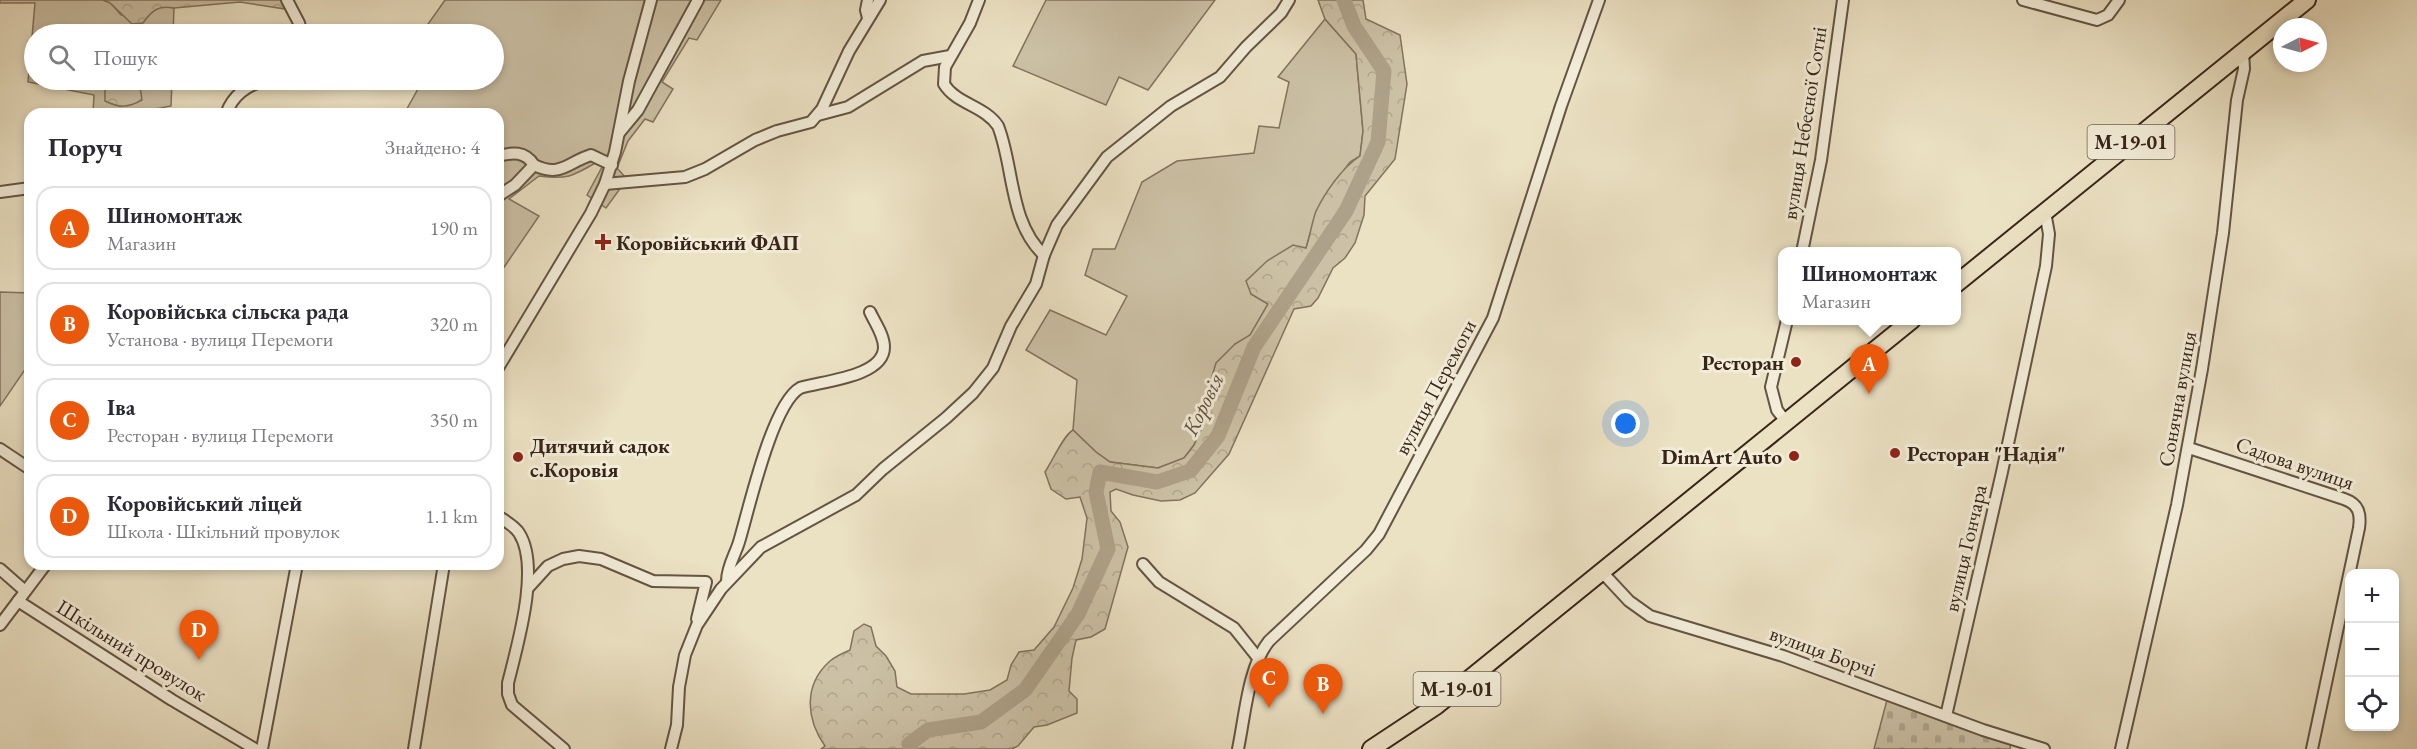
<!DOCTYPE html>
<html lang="uk">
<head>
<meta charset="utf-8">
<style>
	body { margin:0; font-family:"EB Garamond",serif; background:#f2f2f3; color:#2b2b33 }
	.controls { position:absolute; right:18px; bottom:18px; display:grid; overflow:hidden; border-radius:12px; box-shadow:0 3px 9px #0003 }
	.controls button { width:54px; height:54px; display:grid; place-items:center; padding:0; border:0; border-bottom:2px solid #e1e1e2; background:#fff; color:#2b2b33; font:30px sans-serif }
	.compass { position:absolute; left:2273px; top:18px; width:54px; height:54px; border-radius:50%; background:#fff; box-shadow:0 3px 9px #0003; rotate:84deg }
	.you { position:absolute; left:1626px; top:424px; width:21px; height:21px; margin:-15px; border:4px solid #fff; border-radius:50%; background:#1a73e8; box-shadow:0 0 0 9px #1a73e833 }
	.badge { display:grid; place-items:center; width:39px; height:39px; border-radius:50%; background:#ea580c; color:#fff; font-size:20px; font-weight:700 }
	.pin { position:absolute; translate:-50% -50px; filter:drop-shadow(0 2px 3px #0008) }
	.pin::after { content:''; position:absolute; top:32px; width:21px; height:18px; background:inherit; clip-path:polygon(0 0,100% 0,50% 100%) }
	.popup { position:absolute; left:1778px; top:247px; width:183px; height:78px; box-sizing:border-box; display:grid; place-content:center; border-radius:12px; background:#fff; filter:drop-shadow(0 2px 4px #0005); font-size:20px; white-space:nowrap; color:#7c7c81 }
	.popup b { font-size:22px; color:#2b2b33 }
	.popup::after { content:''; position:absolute; left:50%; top:100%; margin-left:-12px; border:12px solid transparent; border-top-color:#fff }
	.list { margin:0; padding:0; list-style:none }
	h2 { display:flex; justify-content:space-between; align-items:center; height:78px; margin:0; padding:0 24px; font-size:26px }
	h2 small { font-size:20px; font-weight:400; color:#7c7c81 }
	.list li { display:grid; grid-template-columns:39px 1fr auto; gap:18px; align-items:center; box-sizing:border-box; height:84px; margin:0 12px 12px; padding:0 12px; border:2px solid #e1e1e2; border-radius:18px }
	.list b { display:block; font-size:22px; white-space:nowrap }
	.list p { margin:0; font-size:20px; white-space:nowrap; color:#7c7c81 }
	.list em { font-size:20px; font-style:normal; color:#7c7c81 }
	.icon { flex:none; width:33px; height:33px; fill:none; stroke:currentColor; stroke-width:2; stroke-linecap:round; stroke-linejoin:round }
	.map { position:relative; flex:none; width:2417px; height:749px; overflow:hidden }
	.search { position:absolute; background:#fff; box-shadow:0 3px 9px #0003; left:24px; top:24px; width:480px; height:66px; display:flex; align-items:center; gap:15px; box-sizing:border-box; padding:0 21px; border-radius:33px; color:#7c7c81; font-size:22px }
	.panel { position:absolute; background:#fff; box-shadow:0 3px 9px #0003; left:24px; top:108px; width:480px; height:462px; border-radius:18px }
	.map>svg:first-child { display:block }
	.green { fill:#ccc1a6; stroke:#82735f; stroke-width:1.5 }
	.forest { fill:url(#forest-crowns); stroke:#82735f; stroke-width:1.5 }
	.cemetery { fill:url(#cemetery-stones); stroke:#82735f; stroke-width:1.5 }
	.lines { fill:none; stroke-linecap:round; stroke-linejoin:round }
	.river { stroke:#aea189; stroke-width:15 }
	.minor-casing { stroke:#645443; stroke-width:14 }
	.primary-casing { stroke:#372518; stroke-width:20 }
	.minor { stroke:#f2ecd8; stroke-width:10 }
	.primary { stroke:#ebe1c3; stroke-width:16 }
	.poi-dot { fill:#8f2418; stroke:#f2ecd8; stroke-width:2 }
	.labels { text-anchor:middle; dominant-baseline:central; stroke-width:6; stroke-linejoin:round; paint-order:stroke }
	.shield { fill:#f2ecd8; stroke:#6f6152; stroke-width:1.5 }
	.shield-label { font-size:20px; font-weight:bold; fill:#372518 }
	.street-label { font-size:21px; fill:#372518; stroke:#f2ecd8 }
	.poi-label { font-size:21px; font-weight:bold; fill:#372518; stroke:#f2ecd8; text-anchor:start }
	.water-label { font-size:22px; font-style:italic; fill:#615040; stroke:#f2ecd8 }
</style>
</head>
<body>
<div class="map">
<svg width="2417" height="749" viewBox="0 0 2417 749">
	<defs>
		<pattern id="forest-crowns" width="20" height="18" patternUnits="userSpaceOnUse" patternTransform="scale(1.5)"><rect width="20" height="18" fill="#ccc1a6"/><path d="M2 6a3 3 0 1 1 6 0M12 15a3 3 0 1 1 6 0" fill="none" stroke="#b0a68e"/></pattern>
		<pattern id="cemetery-stones" width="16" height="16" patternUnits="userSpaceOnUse" patternTransform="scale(1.5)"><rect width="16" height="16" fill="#ccc1a6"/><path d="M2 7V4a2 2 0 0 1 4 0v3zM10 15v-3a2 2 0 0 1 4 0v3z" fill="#b0a68e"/></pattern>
	</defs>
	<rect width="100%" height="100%" fill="#ebe1c3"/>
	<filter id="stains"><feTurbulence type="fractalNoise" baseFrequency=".00333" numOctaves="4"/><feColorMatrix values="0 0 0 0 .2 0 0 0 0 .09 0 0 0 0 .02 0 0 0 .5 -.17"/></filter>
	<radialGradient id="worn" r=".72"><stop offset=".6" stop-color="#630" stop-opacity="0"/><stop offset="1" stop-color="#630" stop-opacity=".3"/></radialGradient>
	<g class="green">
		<path d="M0 0H103L110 2 121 15 152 11 163 6 174 8 173 34H34V80H107L105 84 141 86 139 80H172L171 106 135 113 93 112 94 95 28 82 35 3H0Z"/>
		<path d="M445 0H721L697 40 689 38 662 82 673 89 653 122 645 119 628 141 617 168 627 179 606 208 587 195 602 167 597 162C573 176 567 180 539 176L509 199 539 216 498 276V114H404L423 80H494V34H421Z"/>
		<path d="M1046 0H1215L1148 90 1119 77 1106 105 1013 66Z"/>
		<path d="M1325 19 1356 54 1363 131 1360 156 1350 162 1332 186 1316 213 1306 248 1251 294 1268 304 1250 336 1235 344 1210 383 1206 419 1194 445 1184 458 1158 468 1110 462 1096 452 1073 430 1077 380 1026 350 1050 310 1106 335 1127 296 1085 275 1093 249H1115L1142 182 1177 161 1254 153 1259 126 1279 128 1289 82 1278 77Z"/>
		<path d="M0 292 30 293V366L26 368 0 406Z"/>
	</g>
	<g class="forest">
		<path d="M103 0H282L285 9 240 2 174 8C159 5 152 10 143 23L132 24 110 3Z"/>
		<path d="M1318 0H1363L1366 19 1400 35 1407 84 1395 159 1365 196 1364 215 1355 243 1345 258 1333 268 1318 298 1311 306 1294 309 1229 454 1195 493 1180 500 1161 501 1133 495 1116 489 1110 492 1111 511 1120 522 1128 547 1105 629 1091 637 1076 640 1072 658 1069 691 1077 699V713L1047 725 1034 727 1018 746 1012 749H821L825 746C806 719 803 685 830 661 835 657 843 653 850 650L854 631 864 624 871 627 876 646 886 656 895 671 897 687 911 694H964L990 690 1007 680 1011 665 1019 652 1034 650 1054 627 1073 588 1082 559 1087 518 1080 497 1066 499 1051 489 1045 472C1053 460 1063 436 1073 430L1096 452 1110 462 1158 468 1184 458 1194 445 1206 419 1210 383 1216 363 1235 344 1250 335 1268 304 1251 294 1246 281 1267 261 1293 245 1306 248C1310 236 1312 222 1316 211 1326 191 1342 168 1360 156L1363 131 1356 54 1325 19Z"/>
		<path d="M107 80H139L142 100C128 108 119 108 105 101V84Z"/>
	</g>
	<path class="cemetery" d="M1887 700 2011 741 2010 749H1874Z"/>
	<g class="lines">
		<path class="river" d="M911 749 909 744 928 730 981 722 1025 690 1078 614 1108 549 1096 492 1100 472 1157 482 1190 471 1218 436 1254 347 1346 211 1378 142 1384 71 1354 26 1344 0"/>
		<g class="minor-casing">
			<g id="minor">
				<path d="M287 0 299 23 302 34"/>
				<path d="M979 0 970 23 945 67 944 84C956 104 985 106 998 126 1014 166 1009 223 1044 255"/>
				<path d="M2023 0 2097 20 2108 15 2119 0"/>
				<path d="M868 18 866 10 868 0"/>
				<path d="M226 114C233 95 246 86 265 80"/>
				<path d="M818 115 848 107 923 61 950 56"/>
				<path d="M619 133 638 110 698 0"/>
				<path d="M498 156C513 152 525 151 534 165"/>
				<path d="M605 184 685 177 705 169 755 140 777 131 811 122 822 109 849 51 880 0"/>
				<path d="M0 192 30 188"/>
				<path d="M498 196 515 185 534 165C561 178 568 162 591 155L612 165"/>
				<path d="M1802 252 1821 160 1843 0"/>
				<path d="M1787 320 1771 387 1777 410 1787 423"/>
				<path d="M498 368 591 213 605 184 615 152 629 81 651 0"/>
				<path d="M2189 448 2344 499C2359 504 2361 514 2359 528L2312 749"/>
				<path d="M0 449 30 469"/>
				<path d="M498 516C505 521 515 526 519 533 541 567 517 646 508 683V694L512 705 564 749"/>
				<path d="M1143 564 1159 582 1234 628 1258 658"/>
				<path d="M0 569 25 591"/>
				<path d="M1602 572 1629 601 1650 616 1783 656 1983 730 2044 749"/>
				<path d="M727 581C727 567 735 555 739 542 749 509 772 404 800 388 822 381 884 377 884 347 884 335 875 323 870 312"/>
				<path d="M528 588 548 566 563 559 579 556 601 559 653 581 706 582 697 619"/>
				<path d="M18 601 172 700 255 749"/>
				<path d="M0 625 46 564"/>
				<path d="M1946 716 2002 472 2046 266 2049 234 2045 212"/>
				<path d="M262 749 297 564"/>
				<path d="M414 749 444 564"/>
				<path d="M671 749 677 725 679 687 685 655 697 625 721 589 761 547 856 495 883 469 946 418 973 393 993 368 1011 326 1036 284 1044 255 1057 225 1107 157 1171 106 1220 77 1246 47 1281 13 1289 0"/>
				<path d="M1238 749C1245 716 1248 667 1269 641L1366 550 1379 534 1493 318 1561 106 1599 0"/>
				<path d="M2121 749 2177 505 2202 369 2223 233 2237 100 2244 69 2243 51"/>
			</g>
		</g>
		<g class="primary-casing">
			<g id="primary">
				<path d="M1956 284 2307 0"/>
				<path d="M1371 749 1436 706 1912 320"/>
			</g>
		</g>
		<use href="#minor" class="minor"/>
		<use href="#primary" class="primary"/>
	</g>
	<g class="poi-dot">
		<path d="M600 233h6v6h6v6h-6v6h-6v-6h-6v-6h6z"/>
		<circle cx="1796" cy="362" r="6"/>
		<circle cx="1895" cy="453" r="6"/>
		<circle cx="1794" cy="456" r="6"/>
		<circle cx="518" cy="457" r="6"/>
	</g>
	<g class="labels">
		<g class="shield">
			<rect x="2087.5" y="125" width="87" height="34" rx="4.5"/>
			<rect x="1413.5" y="672" width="87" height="34" rx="4.5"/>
		</g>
		<g class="shield-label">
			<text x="2131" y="142">М-19-01</text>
			<text x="1457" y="689">М-19-01</text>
		</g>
		<g class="street-label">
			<text transform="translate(1804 123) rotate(-81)">вулиця Небесної Сотні</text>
			<text transform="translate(1435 387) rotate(-62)">вулиця Перемоги</text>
			<text transform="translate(2177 399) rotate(-80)">Сонячна вулиця</text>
			<text transform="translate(2295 463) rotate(19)">Садова вулиця</text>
			<text transform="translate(1965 548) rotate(-77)">вулиця Гончара</text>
			<text transform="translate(132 650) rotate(32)">Шкільний провулок</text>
			<text transform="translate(1823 651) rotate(20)">вулиця Борчі</text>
		</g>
		<g class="poi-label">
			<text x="616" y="242">Коровійський ФАП</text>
			<text x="1784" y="362" text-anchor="end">Ресторан</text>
			<text x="530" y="445">Дитячий садок<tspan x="530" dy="24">с.Коровія</tspan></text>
			<text x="1907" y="453">Ресторан "Надія"</text>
			<text x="1782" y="456" text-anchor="end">DimArt Auto</text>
		</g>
		<g class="water-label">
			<text transform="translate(1203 404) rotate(-64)">Коровія</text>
		</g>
	</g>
	<rect width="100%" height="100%" filter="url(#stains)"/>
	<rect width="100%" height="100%" fill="url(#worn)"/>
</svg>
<div class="controls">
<button>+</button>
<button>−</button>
<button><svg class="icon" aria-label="locate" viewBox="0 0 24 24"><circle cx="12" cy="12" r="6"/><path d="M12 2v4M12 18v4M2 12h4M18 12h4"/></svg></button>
</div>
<svg class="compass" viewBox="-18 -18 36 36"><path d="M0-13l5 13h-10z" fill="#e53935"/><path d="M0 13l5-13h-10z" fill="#7c7c81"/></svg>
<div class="you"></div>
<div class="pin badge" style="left:1869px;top:394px">A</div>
<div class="popup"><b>Шиномонтаж</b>Магазин</div>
<div class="pin badge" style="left:1323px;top:714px">B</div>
<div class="pin badge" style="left:1269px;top:708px">C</div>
<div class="pin badge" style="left:199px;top:660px">D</div>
<div class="search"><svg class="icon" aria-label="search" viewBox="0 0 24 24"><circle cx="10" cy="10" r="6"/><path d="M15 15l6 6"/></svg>Пошук</div>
<section class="panel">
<h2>Поруч<small>Знайдено: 4</small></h2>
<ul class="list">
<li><span class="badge">A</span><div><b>Шиномонтаж</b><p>Магазин</p></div><em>190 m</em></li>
<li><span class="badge">B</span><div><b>Коровійська сільска рада</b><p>Установа · вулиця Перемоги</p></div><em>320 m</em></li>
<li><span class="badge">C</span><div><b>Іва</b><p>Ресторан · вулиця Перемоги</p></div><em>350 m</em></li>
<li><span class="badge">D</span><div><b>Коровійський ліцей</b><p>Школа · Шкільний провулок</p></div><em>1.1 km</em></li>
</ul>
</section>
</div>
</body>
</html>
